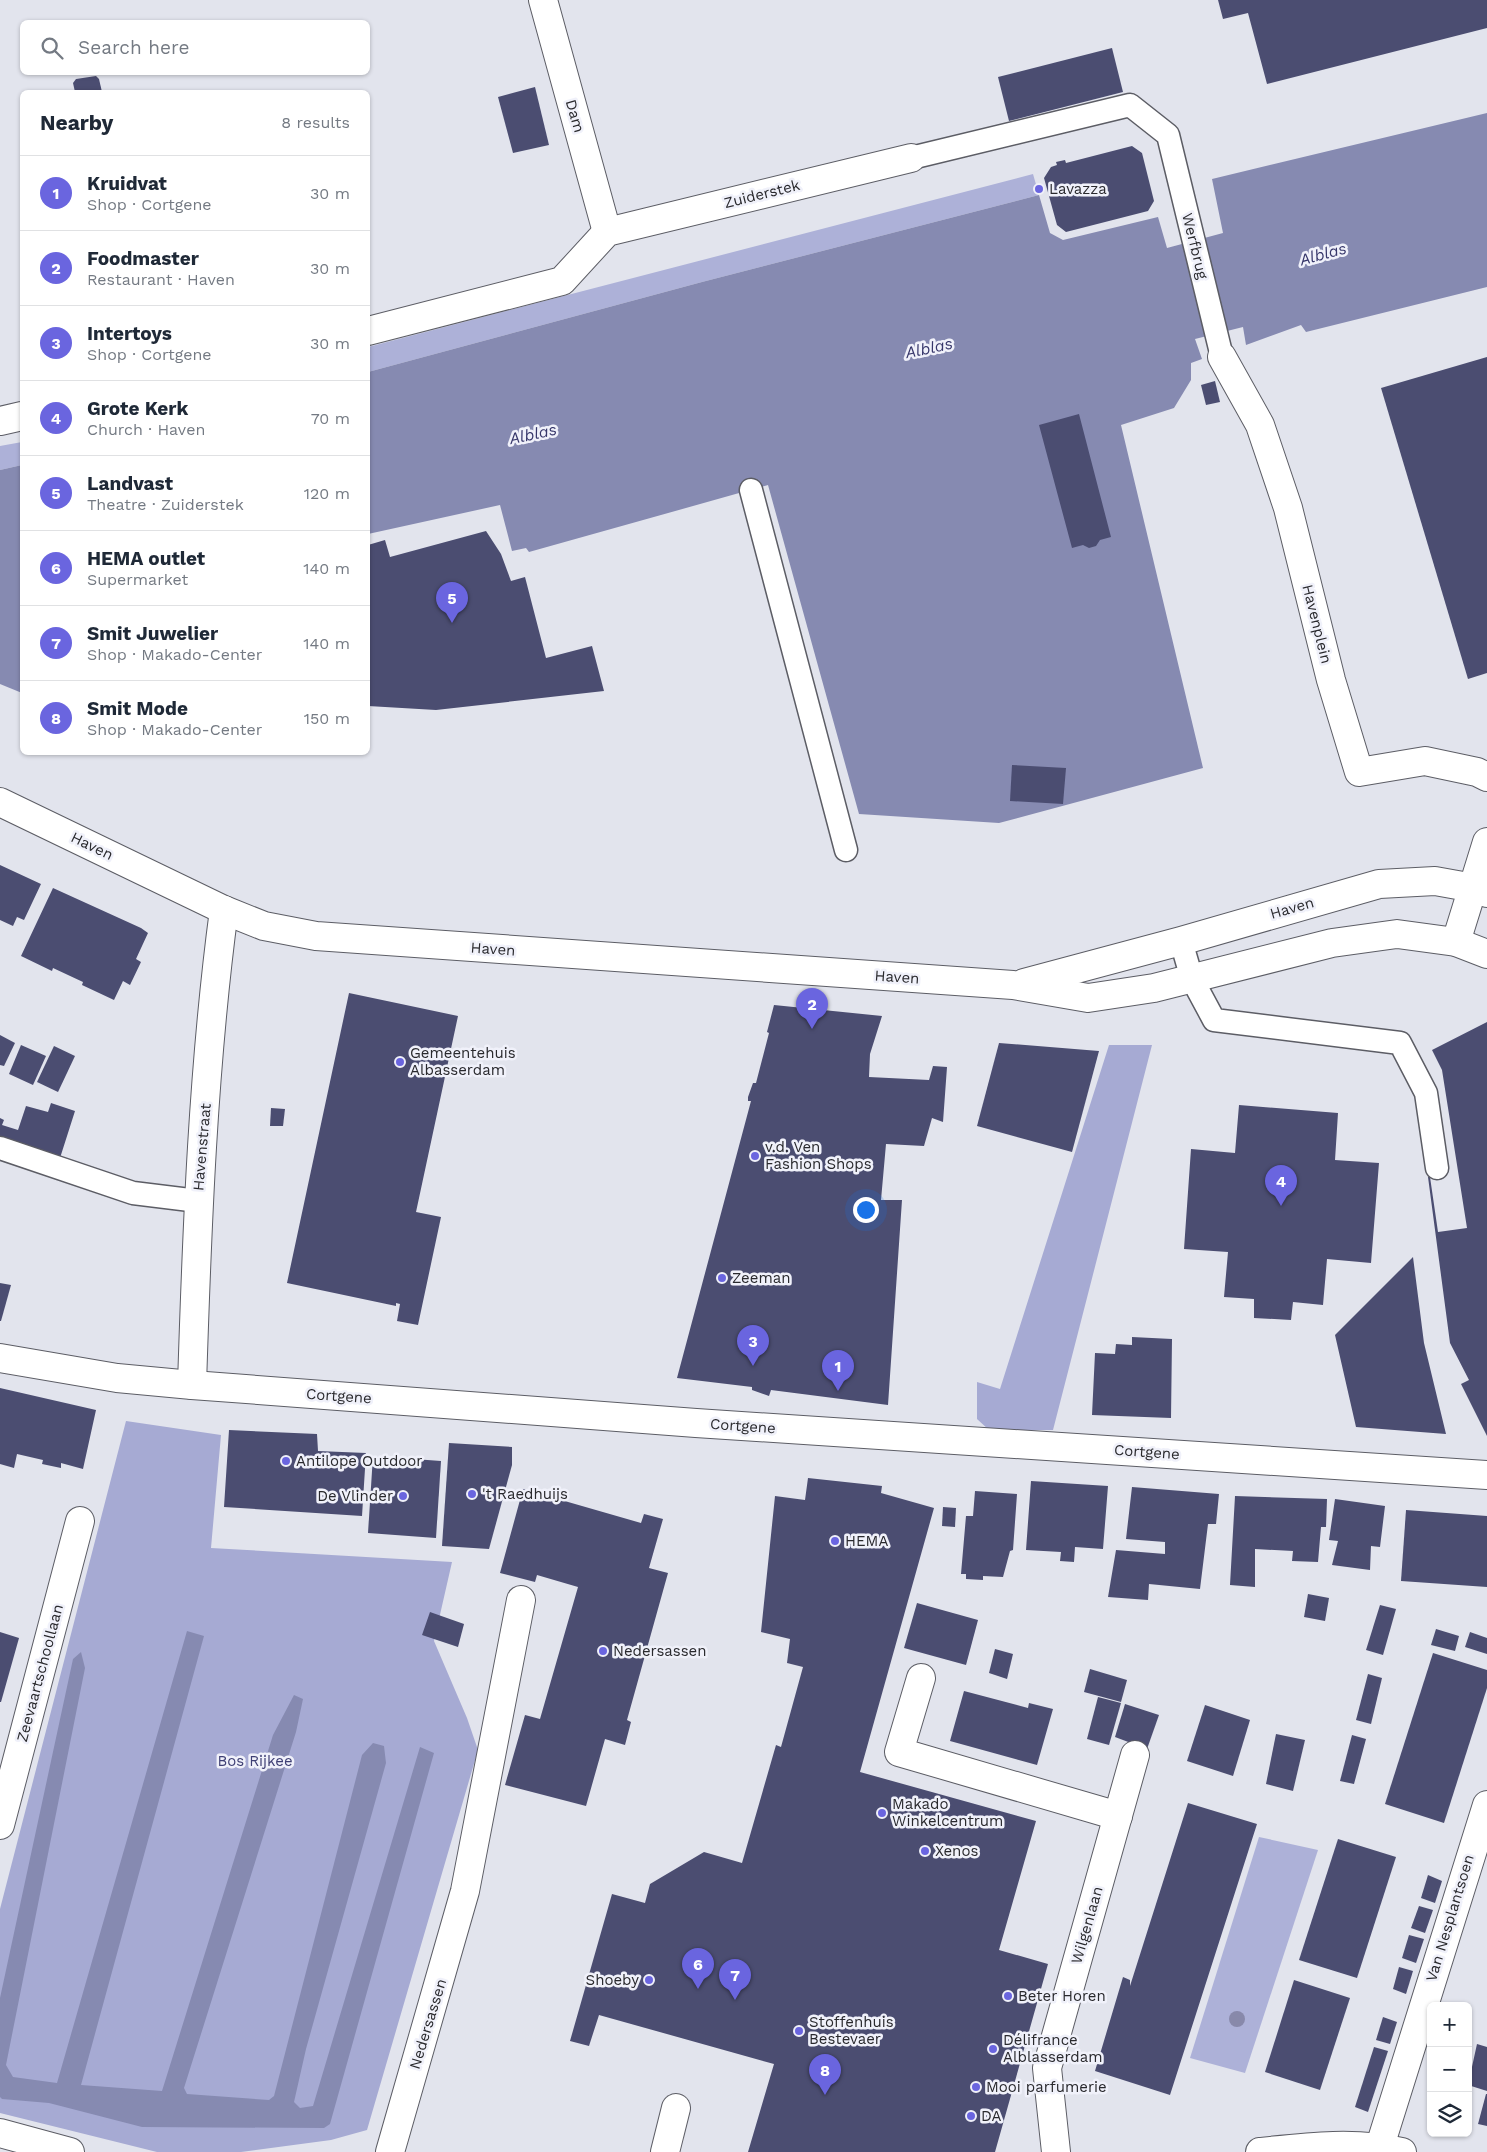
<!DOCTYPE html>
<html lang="en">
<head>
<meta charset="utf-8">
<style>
	body { margin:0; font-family:"Work Sans",sans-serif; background:#f2f2f3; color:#1f2937 }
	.controls { position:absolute; right:15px; bottom:15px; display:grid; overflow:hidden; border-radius:8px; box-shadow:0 1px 4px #0004 }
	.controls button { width:45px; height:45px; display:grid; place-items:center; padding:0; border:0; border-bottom:1px solid #e0e1e3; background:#fff; color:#1f2937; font:25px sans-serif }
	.you { position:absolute; left:865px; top:1209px; width:18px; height:18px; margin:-12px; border:4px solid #fff; border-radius:50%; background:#1a73e8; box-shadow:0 0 0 8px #1a73e833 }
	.badge { display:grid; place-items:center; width:32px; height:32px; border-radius:50%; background:#6a65df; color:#fff; font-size:16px; font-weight:700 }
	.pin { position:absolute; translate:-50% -41px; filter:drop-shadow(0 1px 2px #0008) }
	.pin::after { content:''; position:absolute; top:26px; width:18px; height:15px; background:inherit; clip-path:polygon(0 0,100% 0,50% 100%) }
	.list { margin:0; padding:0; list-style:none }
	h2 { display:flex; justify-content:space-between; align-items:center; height:65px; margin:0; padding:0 20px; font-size:21px }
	h2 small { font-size:16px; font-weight:400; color:#747a83 }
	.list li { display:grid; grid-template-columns:32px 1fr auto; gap:15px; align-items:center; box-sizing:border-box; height:75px; padding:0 20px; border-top:1px solid #e0e1e3 }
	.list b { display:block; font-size:19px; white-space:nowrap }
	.list p { margin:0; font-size:16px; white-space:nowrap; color:#747a83 }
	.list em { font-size:16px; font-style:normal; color:#747a83 }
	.icon { flex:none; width:28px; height:28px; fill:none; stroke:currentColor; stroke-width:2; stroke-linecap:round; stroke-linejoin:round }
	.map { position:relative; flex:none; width:1487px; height:2152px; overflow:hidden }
	.search { position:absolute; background:#fff; box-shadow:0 1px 4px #0004; left:20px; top:20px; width:350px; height:55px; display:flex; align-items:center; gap:12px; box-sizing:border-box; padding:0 18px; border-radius:8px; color:#747a83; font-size:19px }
	.panel { position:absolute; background:#fff; box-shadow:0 1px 4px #0004; left:20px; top:90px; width:350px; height:665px; border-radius:8px }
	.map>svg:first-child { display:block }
	.green { fill:#adb1d8 }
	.forest { fill:#a6aad3 }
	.water { fill:#868ab1 }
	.building { fill:#4b4d71 }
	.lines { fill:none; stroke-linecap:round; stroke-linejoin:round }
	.lane-casing { stroke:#5c5d65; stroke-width:25 }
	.street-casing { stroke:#5c5d65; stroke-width:30 }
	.secondary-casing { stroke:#5c5d65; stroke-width:30 }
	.lane { stroke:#fff; stroke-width:22 }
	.street { stroke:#fff; stroke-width:28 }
	.secondary { stroke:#fff; stroke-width:28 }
	.tree { fill:#8889aa }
	.poi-dot { fill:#6a65df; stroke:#f0f1fa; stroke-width:2 }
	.labels { text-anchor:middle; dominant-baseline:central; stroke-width:5; stroke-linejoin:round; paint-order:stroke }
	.street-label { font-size:15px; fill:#29292d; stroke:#f0f1fa }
	.poi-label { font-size:15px; fill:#29292d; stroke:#f0f1fa; text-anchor:start }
	.park-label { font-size:15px; fill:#3e3f74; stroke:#f0f1fa }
	.water-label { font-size:16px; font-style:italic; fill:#36366a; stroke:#f0f1fa }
</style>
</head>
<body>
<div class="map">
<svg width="1487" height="2152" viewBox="0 0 1487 2152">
	<rect width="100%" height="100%" fill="#e2e4ed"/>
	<g class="green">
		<path d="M1033 174 1039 195 702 282 368 372V347Z"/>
		<path d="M22 442V465L0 470V446Z"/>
		<path d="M1259 1837 1318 1850 1245 2073 1190 2058Z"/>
	</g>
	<g class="forest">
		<path d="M1109 1045H1152L1053 1430H989L977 1419V1382L1000 1389Z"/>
		<path d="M126 1421 221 1435 211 1548 452 1562 434 1641 467 1718 478 1750 367 2130 331 2140 241 2152H157L0 2113V1909Z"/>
	</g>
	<g class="water">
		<path d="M1487 113V287L1306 332 1301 325 1246 345 1243 327 1195 339 1202 359 1191 363V380L1174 408 1121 425 1203 768 999 823 859 814 768 485 529 552 526 548 512 551 500 505 368 534V372L702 282 1039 195 1050 233 1063 240 1158 217 1167 248 1223 233 1212 179Z"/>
		<path d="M22 465V693L0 684V470Z"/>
		<path d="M187 1631 204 1636 81 2085 162 2091 273 1735 294 1695 303 1699 296 1732 184 2088 187 2094 269 2100 274 2096 362 1755 373 1743 384 1746 386 1763 306 2049 294 2102 300 2108 313 2106 420 1747 434 1753 330 2124 324 2128 142 2127 49 2103 2 2099 0 2097V1998L73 1659 81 1652 85 1668 6 2065 13 2077 57 2083Z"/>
	</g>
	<g class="building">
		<path d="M1218 0H1487V28L1267 84 1248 13 1223 19Z"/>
		<path d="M1112 48 1123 92 1009 121 998 77Z"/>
		<path d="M96 76 99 79 102 92H75L73 83 76 79Z"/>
		<path d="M535 87 549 145 513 153 498 97Z"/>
		<path d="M1132 146 1142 153 1154 201 1148 211 1066 232 1057 225 1044 178 1051 167 1057 165 1056 162 1065 160 1066 163Z"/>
		<path d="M1487 357V673L1468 679 1381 388Z"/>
		<path d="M1215 381 1220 402 1206 405 1201 385Z"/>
		<path d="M1079 414 1111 537 1100 540 1096 546 1089 548 1083 545 1072 548 1039 425Z"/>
		<path d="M486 531 501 554 511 581 525 577 546 658 592 646 604 691 436 710 368 706V545L385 540 390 557Z"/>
		<path d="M1012 765 1066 768 1063 804 1010 801Z"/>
		<path d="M0 865 41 884 24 920 17 917 13 926 0 920Z"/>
		<path d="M53 888 141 928 148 933 136 959 141 962 130 985 123 981 114 1000 82 985 83 982 53 968 52 971 21 956Z"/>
		<path d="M349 993 458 1016 416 1212 441 1217 418 1325 397 1321 400 1304 396 1303V1306L287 1283Z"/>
		<path d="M774 1005 882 1016 870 1054 869 1077 929 1080 933 1066 947 1067 943 1122 932 1118 924 1146 886 1144 881 1200H902L888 1405 771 1390 769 1396 752 1390V1387L677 1378 751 1101H748V1097L753 1083H756L769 1033 767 1032Z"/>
		<path d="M1487 1022V1436L1461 1384 1469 1380 1450 1343 1428 1177H1430L1438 1232 1467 1228 1442 1070 1432 1050Z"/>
		<path d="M0 1035 15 1043 4 1066 0 1065Z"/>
		<path d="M999 1043 1099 1051 1072 1152 977 1126Z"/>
		<path d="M21 1045 46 1056 33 1085 9 1074Z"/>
		<path d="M54 1046 75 1056 58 1092 37 1082Z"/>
		<path d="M51 1103 75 1111 60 1158 0 1139V1118L4 1120 2 1125 18 1130 26 1106 48 1112Z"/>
		<path d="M1239 1105 1338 1113 1335 1160 1379 1163 1371 1263 1327 1259 1323 1305 1293 1302 1291 1320 1254 1318V1299L1224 1297 1228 1252 1184 1249 1191 1149 1235 1153Z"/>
		<path d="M271 1108 285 1109 283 1126H270Z"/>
		<path d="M1413 1257 1424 1343 1446 1434 1356 1427 1335 1335Z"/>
		<path d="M0 1283 11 1285 1 1321H0Z"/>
		<path d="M1132 1337 1172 1339 1171 1418 1092 1415 1095 1353 1115 1354 1116 1344 1132 1345Z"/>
		<path d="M0 1388 96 1410 83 1469 61 1463V1468L42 1464 43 1460 17 1454 14 1468 0 1464Z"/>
		<path d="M229 1430 317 1434 318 1451 366 1453 362 1516 224 1507Z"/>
		<path d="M449 1443 512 1447V1465L489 1549 442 1546Z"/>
		<path d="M373 1456 441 1461 436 1538 368 1533Z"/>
		<path d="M808 1478 882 1486 881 1493 934 1508 860 1772 1036 1821 999 1950 1048 1964 995 2152H748L774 2064 599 2015 589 2046 570 2041 612 1894 645 1903 650 1884 704 1852 742 1863 776 1745 781 1747 803 1667 787 1663 790 1639 761 1632 775 1496 805 1500Z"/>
		<path d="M1031 1481 1108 1486 1103 1549 1075 1547 1074 1562 1060 1561 1061 1552 1026 1550Z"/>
		<path d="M1132 1487 1219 1494 1216 1524H1208L1200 1589 1149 1584 1148 1600 1108 1597 1116 1550 1165 1554V1542L1126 1539Z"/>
		<path d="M523 1489 641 1523 644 1514 663 1519 649 1568 668 1573 627 1720 631 1722 625 1745 605 1739 586 1806 505 1785 525 1715 540 1719 578 1587 537 1575 535 1582 500 1573Z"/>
		<path d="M975 1491 1017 1494 1013 1550 1010 1551 1003 1577 983 1576V1580L966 1579V1574H961L966 1516H973Z"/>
		<path d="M1235 1496 1327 1499 1326 1527H1321L1318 1562 1292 1561 1293 1551 1255 1549V1587L1230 1585Z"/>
		<path d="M1335 1499 1385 1506 1380 1547 1371 1546 1370 1570 1332 1565 1338 1541 1329 1540Z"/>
		<path d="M943 1507 956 1508 955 1527 942 1526Z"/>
		<path d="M1406 1510 1487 1516V1587L1401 1581Z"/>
		<path d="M1308 1594 1329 1598 1325 1621 1304 1617Z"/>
		<path d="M917 1603 978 1620 966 1665 904 1648Z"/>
		<path d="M1380 1605 1396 1609 1383 1655 1366 1650Z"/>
		<path d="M430 1612 464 1624 458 1647 422 1635Z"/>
		<path d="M1436 1629 1459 1636 1455 1651 1431 1645Z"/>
		<path d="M0 1632 19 1638 1 1702H0Z"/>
		<path d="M1470 1632 1487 1638V1654L1465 1647Z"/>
		<path d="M995 1649 1013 1654 1007 1679 989 1673Z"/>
		<path d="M1433 1653 1487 1670V1688L1444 1823 1385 1804Z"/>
		<path d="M1090 1669 1127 1680 1121 1702 1084 1692Z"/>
		<path d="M1368 1674 1382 1678 1371 1724 1356 1720Z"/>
		<path d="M964 1691 1028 1708 1029 1703 1053 1709 1037 1765 950 1741Z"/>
		<path d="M1098 1697 1121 1703 1109 1745 1087 1739Z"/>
		<path d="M1125 1704 1159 1715 1147 1749 1115 1737Z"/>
		<path d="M1205 1705 1250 1720 1233 1776 1187 1761Z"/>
		<path d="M1276 1734 1305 1740 1293 1791 1266 1784Z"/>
		<path d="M1352 1735 1366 1739 1354 1784 1340 1781Z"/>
		<path d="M1188 1803 1257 1824 1170 2095 1095 2071 1123 1977 1130 1980V1986Z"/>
		<path d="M1338 1839 1396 1857 1357 1978 1299 1960Z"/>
		<path d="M1428 1875 1442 1881 1435 1903 1421 1898Z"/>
		<path d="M1419 1906 1433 1910 1425 1933 1411 1928Z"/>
		<path d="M1409 1935 1424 1939 1416 1963 1402 1958Z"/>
		<path d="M1399 1967 1413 1971 1406 1994 1393 1989Z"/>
		<path d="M1294 1980 1350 1998 1320 2090 1265 2072Z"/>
		<path d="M1383 2017 1397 2022 1390 2044 1376 2040Z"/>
		<path d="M1477 2044 1487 2047V2091L1468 2085Z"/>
		<path d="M1374 2047 1388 2051 1368 2112 1355 2107Z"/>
		<path d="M1486 2094H1487V2126L1478 2124Z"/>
	</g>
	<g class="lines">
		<g class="lane-casing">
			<g id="lane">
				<path d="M911 158 1130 105 1168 135 1222 357"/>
				<path d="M751 490 846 850"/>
				<path d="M1181 941 1192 979 1214 1020 1400 1043 1426 1093 1437 1168"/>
				<path d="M0 1148 133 1193 198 1201"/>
			</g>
		</g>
		<g class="street-casing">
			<g id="street">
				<path d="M543 0 607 232"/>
				<path d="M368 331 562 281 607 232 911 158"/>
				<path d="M1222 357 1260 425 1288 508 1331 680 1359 772 1425 761 1477 772 1487 777"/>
				<path d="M0 421 22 416"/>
				<path d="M1456 942 1487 842"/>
				<path d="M0 1358 117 1378 192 1385 696 1423 1487 1475"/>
				<path d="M192 1385C197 1227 203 1067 224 910"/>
				<path d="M921 1678 899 1752 1118 1816"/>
				<path d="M0 1825 80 1521"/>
				<path d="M0 2133 70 2152"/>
				<path d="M1380 2146 1487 1805"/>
				<path d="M390 2152 465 1891 521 1600"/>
				<path d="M665 2152 676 2108"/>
				<path d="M1056 2152 1047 2068 1135 1755"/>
				<path d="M1260 2152C1306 2147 1357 2141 1402 2152"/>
			</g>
		</g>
		<g class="secondary-casing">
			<g id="secondary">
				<path d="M0 802 224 910 264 926 316 936 1013 985 1088 998 1154 988 1332 943 1397 934 1456 942 1487 954"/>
				<path d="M1024 983 1181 941 1379 884 1435 881 1474 888 1487 893"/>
			</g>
		</g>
		<use href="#lane" class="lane"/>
		<use href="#street" class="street"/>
		<use href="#secondary" class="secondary"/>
	</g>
	<circle class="tree" cx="1237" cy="2019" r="8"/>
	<g class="poi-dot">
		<circle cx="1039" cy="189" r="5"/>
		<circle cx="400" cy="1062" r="5"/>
		<circle cx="755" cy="1156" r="5"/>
		<circle cx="722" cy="1278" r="5"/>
		<circle cx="286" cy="1461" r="5"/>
		<circle cx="472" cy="1494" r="5"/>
		<circle cx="403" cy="1496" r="5"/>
		<circle cx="835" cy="1541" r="5"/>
		<circle cx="603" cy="1651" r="5"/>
		<circle cx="882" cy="1813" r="5"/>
		<circle cx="925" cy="1851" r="5"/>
		<circle cx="649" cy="1980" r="5"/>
		<circle cx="1008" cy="1996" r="5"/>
		<circle cx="799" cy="2031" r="5"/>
		<circle cx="993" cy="2049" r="5"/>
		<circle cx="976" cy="2087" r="5"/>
		<circle cx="971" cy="2116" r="5"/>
	</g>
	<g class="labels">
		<g class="street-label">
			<text transform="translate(575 116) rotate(74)">Dam</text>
			<text transform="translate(762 194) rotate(-14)">Zuiderstek</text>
			<text transform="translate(1195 246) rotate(76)">Werfbrug</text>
			<text transform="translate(1317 624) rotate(76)">Havenplein</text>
			<text transform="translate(92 846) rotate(26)">Haven</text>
			<text transform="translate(1292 908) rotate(-16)">Haven</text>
			<text transform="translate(493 949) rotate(4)">Haven</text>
			<text transform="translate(897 977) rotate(4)">Haven</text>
			<text transform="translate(202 1147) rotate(-85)">Havenstraat</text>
			<text transform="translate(339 1396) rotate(4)">Cortgene</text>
			<text transform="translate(743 1426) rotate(4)">Cortgene</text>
			<text transform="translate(1147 1452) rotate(4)">Cortgene</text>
			<text transform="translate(40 1673) rotate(-75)">Zeevaartschoollaan</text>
			<text transform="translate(1450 1918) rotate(-73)">Van Nesplantsoen</text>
			<text transform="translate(1087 1925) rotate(-74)">Wilgenlaan</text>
			<text transform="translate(428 2024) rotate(-73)">Nedersassen</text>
		</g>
		<g class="poi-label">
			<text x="1049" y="189">Lavazza</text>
			<text x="410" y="1053">Gemeentehuis<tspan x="410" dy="17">Albasserdam</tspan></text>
			<text x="765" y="1147">v.d. Ven<tspan x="765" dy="17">Fashion Shops</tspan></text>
			<text x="732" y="1278">Zeeman</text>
			<text x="296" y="1461">Antilope Outdoor</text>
			<text x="482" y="1494">'t Raedhuijs</text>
			<text x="393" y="1496" text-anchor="end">De Vlinder</text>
			<text x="845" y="1541">HEMA</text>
			<text x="613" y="1651">Nedersassen</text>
			<text x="892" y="1804">Makado<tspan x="892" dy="17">Winkelcentrum</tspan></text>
			<text x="935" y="1851">Xenos</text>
			<text x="639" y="1980" text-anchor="end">Shoeby</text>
			<text x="1018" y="1996">Beter Horen</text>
			<text x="809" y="2022">Stoffenhuis<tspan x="809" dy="17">Bestevaer</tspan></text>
			<text x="1003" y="2040">Délifrance<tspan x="1003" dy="17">Alblasserdam</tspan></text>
			<text x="986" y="2087">Mooi parfumerie</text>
			<text x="981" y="2116">DA</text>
		</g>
		<g class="park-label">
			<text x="255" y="1761">Bos Rijkee</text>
		</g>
		<g class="water-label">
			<text transform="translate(1323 254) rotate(-15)">Alblas</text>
			<text transform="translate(929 348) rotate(-12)">Alblas</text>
			<text transform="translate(533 434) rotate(-12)">Alblas</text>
		</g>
	</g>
</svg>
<div class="controls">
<button>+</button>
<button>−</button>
<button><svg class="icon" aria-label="layers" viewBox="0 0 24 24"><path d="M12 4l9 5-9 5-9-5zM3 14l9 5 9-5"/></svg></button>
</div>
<div class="you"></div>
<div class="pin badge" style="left:838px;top:1391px">1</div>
<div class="pin badge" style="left:812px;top:1029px">2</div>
<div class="pin badge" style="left:753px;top:1366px">3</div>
<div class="pin badge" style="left:1281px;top:1206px">4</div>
<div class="pin badge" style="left:452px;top:623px">5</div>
<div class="pin badge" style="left:698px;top:1989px">6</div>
<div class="pin badge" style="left:735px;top:2000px">7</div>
<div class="pin badge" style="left:825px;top:2095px">8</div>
<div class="search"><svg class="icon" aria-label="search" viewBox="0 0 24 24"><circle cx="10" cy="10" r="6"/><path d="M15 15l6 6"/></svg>Search here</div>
<section class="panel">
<h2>Nearby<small>8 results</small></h2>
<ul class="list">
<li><span class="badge">1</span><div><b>Kruidvat</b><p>Shop · Cortgene</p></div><em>30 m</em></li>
<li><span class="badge">2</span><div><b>Foodmaster</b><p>Restaurant · Haven</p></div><em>30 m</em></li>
<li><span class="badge">3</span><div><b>Intertoys</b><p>Shop · Cortgene</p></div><em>30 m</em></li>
<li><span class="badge">4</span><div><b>Grote Kerk</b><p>Church · Haven</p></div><em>70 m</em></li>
<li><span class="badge">5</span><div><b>Landvast</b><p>Theatre · Zuiderstek</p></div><em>120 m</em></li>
<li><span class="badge">6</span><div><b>HEMA outlet</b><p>Supermarket</p></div><em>140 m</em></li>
<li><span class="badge">7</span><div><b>Smit Juwelier</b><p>Shop · Makado-Center</p></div><em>140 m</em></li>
<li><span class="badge">8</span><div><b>Smit Mode</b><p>Shop · Makado-Center</p></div><em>150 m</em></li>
</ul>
</section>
</div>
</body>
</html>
